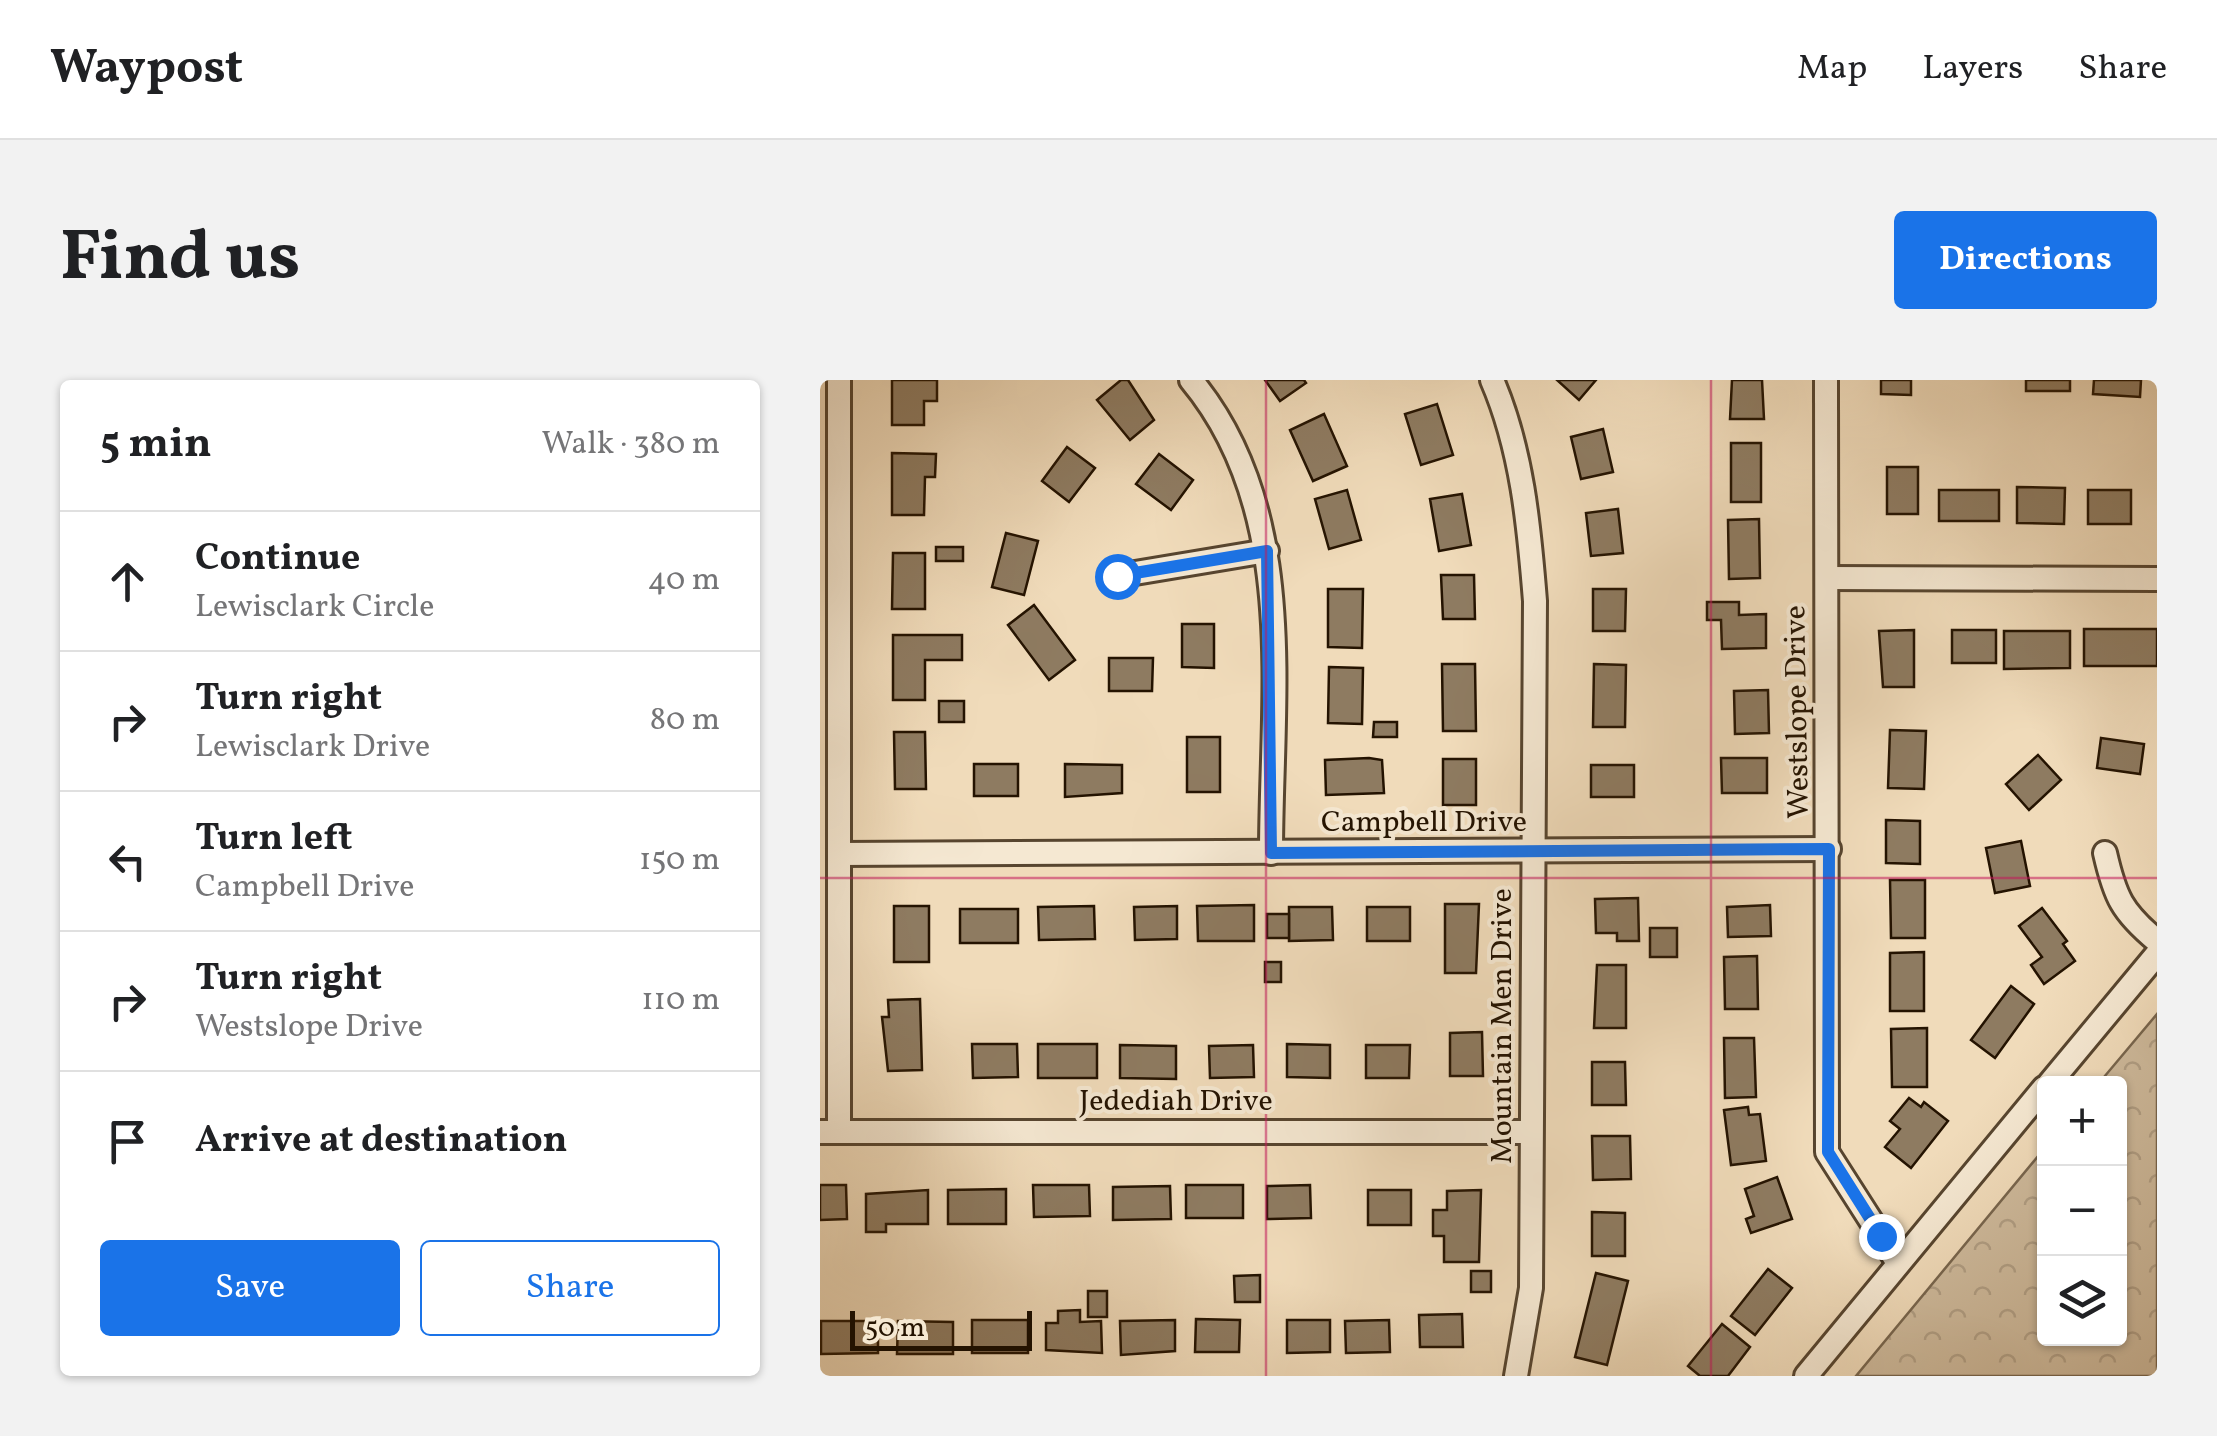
<!DOCTYPE html>
<html lang="en">
<head>
<meta charset="utf-8">
<style>
	body { margin:0; font-family:Vollkorn,serif; background:#f2f2f2; color:#202124 }
	.controls { position:absolute; right:30px; bottom:30px; display:grid; overflow:hidden; border-radius:10px; box-shadow:0 2px 8px #0004 }
	.controls button { width:90px; height:90px; display:grid; place-items:center; padding:0; border:0; border-bottom:2px solid #e0e0e0; background:#fff; color:#202124; font:50px sans-serif }
	.scale { position:absolute; left:30px; bottom:25px; width:182px; box-sizing:border-box; padding-left:10px; border:5px solid #241301; border-top:0; font-size:28px; line-height:35px; white-space:nowrap; color:#241301; -webkit-text-stroke:8px #f5e8d2; paint-order:stroke }
	.stop { position:absolute; width:30px; height:30px; margin:-22px; border:8px solid #1a73e8; border-radius:50%; background:#fff }
	.stop.end { background:#1a73e8; border-color:#fff; box-shadow:0 2px 10px #0008 }
	.list { margin:0; padding:0; list-style:none }
	h2 { display:flex; justify-content:space-between; align-items:center; height:130px; margin:0; padding:0 40px; font-size:42px }
	h2 small { font-size:32px; font-weight:400; color:#757577 }
	.list li { display:grid; grid-template-columns:65px 1fr auto; gap:30px; align-items:center; box-sizing:border-box; height:140px; padding:0 40px; border-top:2px solid #e0e0e0 }
	.list b { display:block; font-size:38px; white-space:nowrap }
	.list p { margin:0; font-size:32px; white-space:nowrap; color:#757577 }
	.list em { font-size:32px; font-style:normal; color:#757577 }
	.actions { display:flex; gap:20px; padding:30px 40px }
	.actions a { flex:1; padding:22px 0; border:2px solid #1a73e8; border-radius:10px; text-align:center; font-size:35px; color:#1a73e8 }
	.actions .main { background:#1a73e8; color:#fff }
	.icon { flex:none; width:55px; height:55px; fill:none; stroke:currentColor; stroke-width:2; stroke-linecap:round; stroke-linejoin:round }
	.map { position:relative; flex:none; width:1337px; height:996px; overflow:hidden; border-radius:10px }
	header { display:flex; align-items:center; gap:60px; box-sizing:border-box; height:140px; padding:0 50px; background:#fff; border-bottom:2px solid #e0e0e0 }
	header strong { font-size:48px }
	nav { display:flex; gap:55px; margin-inline-start:auto; font-size:35px }
	.intro { display:flex; align-items:center; justify-content:space-between; box-sizing:border-box; height:240px; padding:0 60px }
	h1 { margin:0; font-size:70px }
	.button { padding:25px 45px; border-radius:10px; background:#1a73e8; color:#fff; font-size:35px; font-weight:700 }
	main { display:flex; gap:60px; padding:0 60px }
	aside { flex:1; background:#fff; border-radius:10px; box-shadow:0 2px 8px #0004 }
	.map>svg:first-child { display:block }
	.park { fill:url(#park-crowns); stroke:#78664e; stroke-width:2.5 }
	.building { fill:#8e7b61; stroke:#241301; stroke-width:2.5 }
	.lines { fill:none; stroke-linecap:round; stroke-linejoin:round }
	.minor-casing { stroke:#57452f; stroke-width:28 }
	.minor { stroke:#f5e8d2; stroke-width:22 }
	.route { stroke:#1a73e8; stroke-width:12 }
	.grid { fill:none; stroke:#c2185b; stroke-width:2.5; stroke-opacity:0.55 }
	.labels { text-anchor:middle; dominant-baseline:central; stroke-width:8; stroke-linejoin:round; paint-order:stroke }
	.street-label { font-size:30px; fill:#241301; stroke:#f5e8d2 }
</style>
</head>
<body>
<header>
<strong>Waypost</strong>
<nav><a>Map</a><a>Layers</a><a>Share</a></nav>
</header>
<div class="intro"><h1>Find us</h1><a class="button">Directions</a></div>
<main>
<aside>
<h2>5 min<small>Walk · 380 m</small></h2>
<ul class="list">
<li><svg class="icon" aria-label="ahead" viewBox="0 0 24 24"><path d="M12 20V5M6 11l6-6 6 6"/></svg><div><b>Continue</b><p>Lewisclark Circle</p></div><em>40 m</em></li>
<li><svg class="icon" aria-label="right" viewBox="0 0 24 24"><path d="M7 20v-9h11M14 6l5 5-5 5"/></svg><div><b>Turn right</b><p>Lewisclark Drive</p></div><em>80 m</em></li>
<li><svg class="icon" aria-label="left" viewBox="0 0 24 24"><path d="M17 20v-9H6M10 6l-5 5 5 5"/></svg><div><b>Turn left</b><p>Campbell Drive</p></div><em>150 m</em></li>
<li><svg class="icon" aria-label="right" viewBox="0 0 24 24"><path d="M7 20v-9h11M14 6l5 5-5 5"/></svg><div><b>Turn right</b><p>Westslope Drive</p></div><em>110 m</em></li>
<li><svg class="icon" aria-label="arrive" viewBox="0 0 24 24"><path d="M6 21V4h12l-3 4 3 4H6"/></svg><div><b>Arrive at destination</b></div></li>
</ul>
<div class="actions"><a class="main">Save</a><a>Share</a></div>
</aside>
<div class="map">
<svg width="1337" height="996" viewBox="0 0 1337 996">
	<defs>
		<pattern id="park-crowns" width="20" height="18" patternUnits="userSpaceOnUse" patternTransform="scale(2.5)"><rect width="20" height="18" fill="#cdb99b"/><path d="M2 6a3 3 0 1 1 6 0M12 15a3 3 0 1 1 6 0" fill="none" stroke="#b09e84"/></pattern>
	</defs>
	<rect width="100%" height="100%" fill="#f0dbba"/>
	<filter id="stains"><feTurbulence type="fractalNoise" baseFrequency=".002" numOctaves="4"/><feColorMatrix values="0 0 0 0 .2 0 0 0 0 .09 0 0 0 0 .02 0 0 0 .5 -.17"/></filter>
	<radialGradient id="worn" r=".72"><stop offset=".6" stop-color="#630" stop-opacity="0"/><stop offset="1" stop-color="#630" stop-opacity=".3"/></radialGradient>
	<path class="park" d="M1337 634V996H1036L1224 769V958H1300V704L1279 703Z"/>
	<g class="building">
		<path d="M72 0H117V21H104V45H72Z"/>
		<path d="M301 0H308L334 40 310 60 277 20Z"/>
		<path d="M445 0H484L486 3 460 21Z"/>
		<path d="M737 0H776L759 20Z"/>
		<path d="M912 0H942L944 39H910Z"/>
		<path d="M1061 0H1091V15L1061 14Z"/>
		<rect x="1206" y="0" width="44" height="11"/>
		<path d="M1274 0H1321L1320 17 1273 14Z"/>
		<path d="M617 24 633 75 601 85 585 34Z"/>
		<path d="M504 34 527 86 493 101 470 50Z"/>
		<path d="M783 49 793 92 761 99 751 57Z"/>
		<rect x="911" y="63" width="30" height="59"/>
		<path d="M247 67 275 88 249 122 222 101Z"/>
		<path d="M72 73 116 74 115 97H105L104 135H72Z"/>
		<path d="M339 74 373 100 351 130 316 104Z"/>
		<rect x="1067" y="87" width="31" height="47"/>
		<path d="M1197 107 1245 108 1244 144 1197 143Z"/>
		<path d="M527 110 541 160 509 169 495 119Z"/>
		<rect x="1119" y="110" width="60" height="31"/>
		<rect x="1268" y="110" width="43" height="34"/>
		<path d="M642 114 651 165 619 171 610 119Z"/>
		<path d="M798 129 803 173 771 176 766 133Z"/>
		<path d="M939 139 940 198 909 199 908 140Z"/>
		<path d="M186 153 218 161 204 215 172 207Z"/>
		<rect x="116" y="167" width="27" height="14"/>
		<path d="M73 173H105V229H72Z"/>
		<path d="M621 195H654L655 239H623Z"/>
		<path d="M508 209H543L542 268 508 267Z"/>
		<path d="M773 209H806L805 251H773Z"/>
		<path d="M887 222H919V235L946 234V268L902 269 901 240H887Z"/>
		<path d="M214 225 255 280 229 300 188 245Z"/>
		<path d="M362 244H394V288L362 287Z"/>
		<rect x="1264" y="249" width="73" height="37"/>
		<path d="M1094 250V307H1063L1059 251Z"/>
		<rect x="1132" y="250" width="44" height="33"/>
		<path d="M1184 251H1250V288L1184 289Z"/>
		<path d="M73 255H142V280H105V320H73Z"/>
		<path d="M289 278H333L332 311H289Z"/>
		<path d="M622 284H655L656 351H623Z"/>
		<path d="M774 284 806 285 805 347H773Z"/>
		<path d="M509 287 543 288 542 344 508 343Z"/>
		<path d="M948 310 949 353 915 354 914 311Z"/>
		<rect x="119" y="321" width="25" height="21"/>
		<path d="M554 342H577V357H553Z"/>
		<path d="M1070 350 1106 351 1104 409 1068 408Z"/>
		<path d="M74 352H105L106 409H75Z"/>
		<rect x="367" y="357" width="33" height="55"/>
		<path d="M1281 358 1324 364 1320 394 1277 388Z"/>
		<path d="M1218 375 1241 400 1209 430 1186 404Z"/>
		<path d="M549 378 562 380 564 413 506 415 505 380Z"/>
		<path d="M901 378H947V413H902Z"/>
		<rect x="623" y="379" width="33" height="46"/>
		<rect x="154" y="384" width="44" height="32"/>
		<path d="M245 384 302 385V413L245 417Z"/>
		<rect x="771" y="385" width="43" height="32"/>
		<path d="M1066 440 1100 441V484L1066 483Z"/>
		<path d="M1201 461 1210 506 1175 513 1166 468Z"/>
		<path d="M1070 500H1105V558H1071Z"/>
		<path d="M818 518 819 561H797V553H776L775 519Z"/>
		<path d="M625 524H659L656 593H625Z"/>
		<path d="M434 525V561H378L377 526Z"/>
		<path d="M950 525 951 556 908 557 907 527Z"/>
		<rect x="74" y="526" width="35" height="56"/>
		<path d="M274 526 275 559 219 560 218 527Z"/>
		<path d="M357 526V559L315 560 314 527Z"/>
		<path d="M469 527H512L513 560 469 561Z"/>
		<rect x="547" y="527" width="43" height="34"/>
		<path d="M1222 528 1247 561 1243 564 1255 581 1224 604 1211 585 1222 577 1199 546Z"/>
		<rect x="140" y="529" width="58" height="34"/>
		<rect x="447" y="534" width="22" height="24"/>
		<rect x="830" y="548" width="27" height="29"/>
		<path d="M1104 572V631H1070V573Z"/>
		<path d="M937 576 938 629H905L904 577Z"/>
		<rect x="445" y="582" width="16" height="20"/>
		<path d="M777 585H806V648H774Z"/>
		<path d="M1191 606 1214 624 1175 678 1151 660Z"/>
		<path d="M100 619 102 690 68 691 62 637H69L68 620Z"/>
		<path d="M1107 648V707H1072L1071 649Z"/>
		<path d="M662 652 663 696H630V653Z"/>
		<path d="M904 658H934L936 717 905 718Z"/>
		<path d="M152 664H197L198 697 153 698Z"/>
		<rect x="218" y="664" width="59" height="34"/>
		<path d="M467 664 510 665V698L467 697Z"/>
		<path d="M300 665 356 666V699L300 698Z"/>
		<path d="M433 665 434 697 390 698 389 666Z"/>
		<path d="M546 665H590L589 698H546Z"/>
		<path d="M772 682H805L806 725H772Z"/>
		<path d="M1089 718 1101 727 1104 722 1128 741 1091 788 1065 767 1080 749 1070 741Z"/>
		<path d="M928 727 929 735 940 734 946 781 911 785 904 730Z"/>
		<path d="M772 756H810L811 799 773 800Z"/>
		<path d="M957 797 972 839 931 853 926 839 934 836 925 809Z"/>
		<path d="M0 805H26L27 839 0 840Z"/>
		<path d="M213 805H269L270 836 214 837Z"/>
		<rect x="366" y="805" width="57" height="33"/>
		<path d="M490 805 491 838 447 839V806Z"/>
		<path d="M350 806 351 839 293 840V807Z"/>
		<path d="M186 809V844H128V810Z"/>
		<path d="M108 810V844H66V852H46V814Z"/>
		<rect x="548" y="810" width="43" height="35"/>
		<path d="M661 810 659 882H624V856H613V830H627V811Z"/>
		<path d="M772 832 805 833V876H772Z"/>
		<path d="M948 889 972 908 935 955 911 936Z"/>
		<rect x="651" y="891" width="20" height="21"/>
		<path d="M776 893 808 901 787 985 755 977Z"/>
		<path d="M440 895V922H415L414 896Z"/>
		<rect x="268" y="911" width="19" height="26"/>
		<path d="M260 930V942L281 941 282 973 226 970V943H238V931Z"/>
		<path d="M642 934 643 967H600L599 935Z"/>
		<path d="M376 939 420 940 419 972H375Z"/>
		<rect x="152" y="940" width="56" height="33"/>
		<path d="M355 940V971L301 975 300 941Z"/>
		<path d="M467 940H510V972L467 973Z"/>
		<path d="M569 940 570 972 526 973 525 941Z"/>
		<path d="M1 941H58V973L1 974Z"/>
		<path d="M78 941 133 942V974H77Z"/>
		<path d="M902 944 930 967 908 996H880L868 986Z"/>
	</g>
	<g class="lines">
		<g class="minor-casing">
			<g id="minor">
				<path d="M19 0V752"/>
				<path d="M371 0C480 131 451 315 451 473"/>
				<path d="M672 0C702 69 709 146 715 221L711 908 696 996"/>
				<path d="M1006 0 1007 772 1078 883"/>
				<path d="M297 196 447 171"/>
				<path d="M1007 198 1337 199"/>
				<path d="M1285 473C1295 517 1302 532 1337 561"/>
				<path d="M19 474 1009 469"/>
				<path d="M1229 704 1337 574"/>
				<path d="M0 752H711"/>
				<path d="M986 996 1224 708"/>
			</g>
		</g>
		<use href="#minor" class="minor"/>
	</g>
	<g class="lines">
		<path class="route" d="M297 196 447 171 451 473 1009 469 1008 772 1061 856"/>
	</g>
	<path class="grid" d="M446 0V996M891 0V996M0 498H1337"/>
	<g class="labels">
		<g class="street-label">
			<text transform="translate(978 332) rotate(-91)">Westslope Drive</text>
			<text x="604" y="443">Campbell Drive</text>
			<text transform="translate(683 646) rotate(-90)">Mountain Men Drive</text>
			<text x="356" y="722">Jedediah Drive</text>
		</g>
	</g>
	<rect width="100%" height="100%" filter="url(#stains)"/>
	<rect width="100%" height="100%" fill="url(#worn)"/>
</svg>
<div class="controls">
<button>+</button>
<button>−</button>
<button><svg class="icon" aria-label="layers" viewBox="0 0 24 24"><path d="M12 4l9 5-9 5-9-5zM3 14l9 5 9-5"/></svg></button>
</div>
<div class="scale">50 m</div>
<div class="stop" style="left:297px;top:196px"></div>
<div class="stop end" style="left:1061px;top:856px"></div>
</div>
</main>
</body>
</html>
